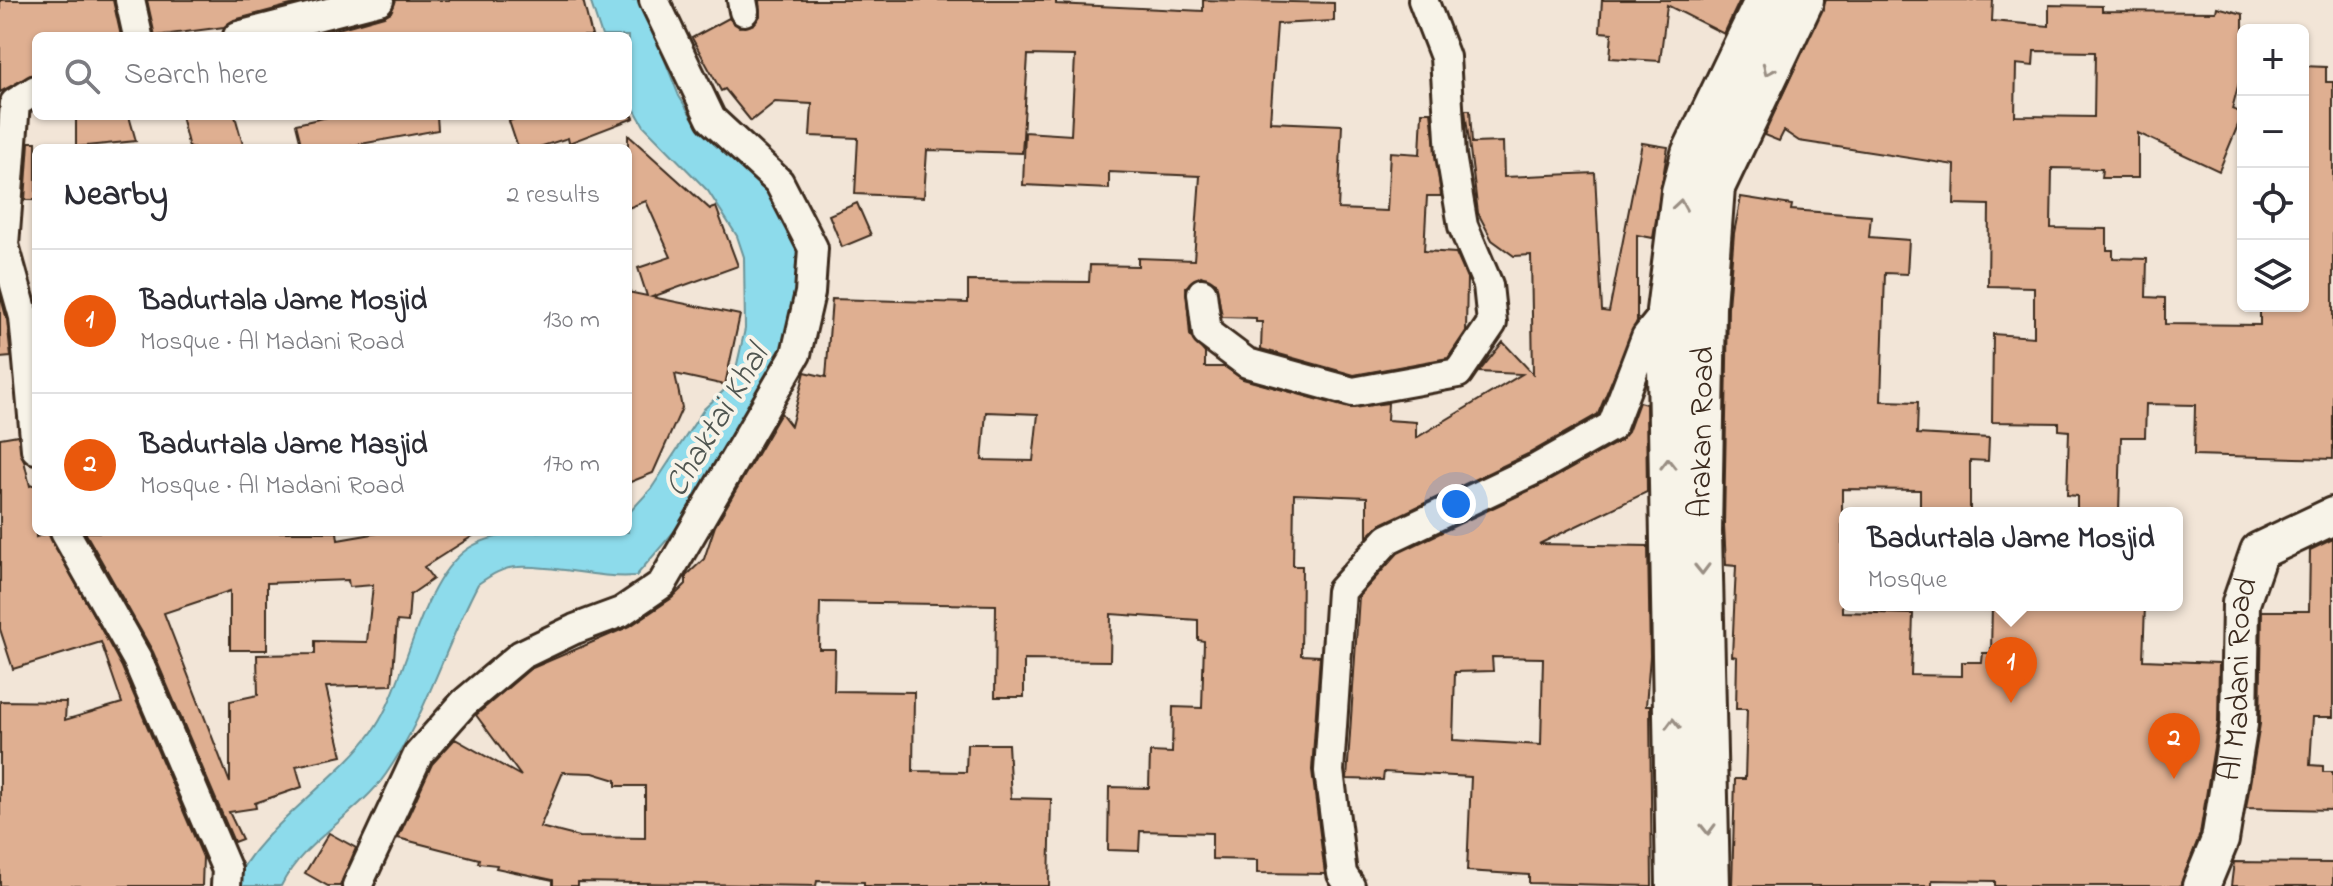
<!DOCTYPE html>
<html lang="en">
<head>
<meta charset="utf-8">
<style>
	body { margin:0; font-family:"Indie Flower",sans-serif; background:#f7f7f7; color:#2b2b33 }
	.controls { position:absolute; right:24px; top:24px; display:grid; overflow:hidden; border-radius:12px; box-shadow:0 2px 6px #0004 }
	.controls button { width:72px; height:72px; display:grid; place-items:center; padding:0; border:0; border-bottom:2px solid #e1e1e2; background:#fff; color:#2b2b33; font:40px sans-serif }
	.you { position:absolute; left:1456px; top:504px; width:28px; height:28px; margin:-20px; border:6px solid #fff; border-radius:50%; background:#1a73e8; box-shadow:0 0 0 12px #1a73e833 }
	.badge { display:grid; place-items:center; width:52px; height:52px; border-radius:50%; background:#ea580c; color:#fff; font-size:26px; font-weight:700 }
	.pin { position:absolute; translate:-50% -66px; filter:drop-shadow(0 2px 4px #0008) }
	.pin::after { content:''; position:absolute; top:42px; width:28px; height:24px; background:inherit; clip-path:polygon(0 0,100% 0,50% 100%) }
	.popup { position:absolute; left:1839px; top:507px; width:344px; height:104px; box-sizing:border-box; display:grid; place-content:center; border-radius:12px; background:#fff; filter:drop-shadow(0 2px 6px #0005); font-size:26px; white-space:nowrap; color:#7c7c81 }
	.popup b { font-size:30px; color:#2b2b33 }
	.popup::after { content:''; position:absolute; left:50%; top:100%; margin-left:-16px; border:16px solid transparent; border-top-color:#fff }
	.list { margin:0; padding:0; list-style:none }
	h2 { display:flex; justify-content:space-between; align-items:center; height:104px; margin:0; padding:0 32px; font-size:34px }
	h2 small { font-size:26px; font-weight:400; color:#7c7c81 }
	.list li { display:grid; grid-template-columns:52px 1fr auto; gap:24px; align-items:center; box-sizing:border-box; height:144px; padding:0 32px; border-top:2px solid #e1e1e2 }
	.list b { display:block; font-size:30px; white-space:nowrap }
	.list p { margin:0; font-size:26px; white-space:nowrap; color:#7c7c81 }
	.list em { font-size:26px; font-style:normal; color:#7c7c81 }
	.icon { flex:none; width:44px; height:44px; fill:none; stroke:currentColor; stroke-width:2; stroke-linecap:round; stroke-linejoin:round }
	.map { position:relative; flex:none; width:2333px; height:886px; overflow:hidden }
	.search { position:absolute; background:#fff; box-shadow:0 2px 6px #0004; left:32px; top:32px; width:600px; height:88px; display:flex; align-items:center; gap:20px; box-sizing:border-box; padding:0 28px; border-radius:12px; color:#7c7c81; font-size:30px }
	.panel { position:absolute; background:#fff; box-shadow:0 2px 6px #0004; left:32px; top:144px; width:600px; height:392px; border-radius:12px }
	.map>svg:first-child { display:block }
	.water { fill:#8ddbeb; stroke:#6c9499; stroke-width:2 }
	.building { fill:#dfaf91; stroke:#3b2a1e; stroke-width:2; fill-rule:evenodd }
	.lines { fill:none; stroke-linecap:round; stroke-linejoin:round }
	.minor-casing { stroke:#3b2a1e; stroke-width:34 }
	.tertiary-casing { stroke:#3b2a1e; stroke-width:42 }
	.secondary-casing { stroke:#3b2a1e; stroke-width:46 }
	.minor { stroke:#f7f3e8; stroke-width:28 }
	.tertiary { stroke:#f7f3e8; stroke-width:36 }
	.secondary { stroke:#f7f3e8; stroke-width:40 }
	.oneway { stroke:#998e83 }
	.labels { text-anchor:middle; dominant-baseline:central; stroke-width:8; stroke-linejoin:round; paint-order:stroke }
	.street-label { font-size:32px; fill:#3b2a1e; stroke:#f7f3e8 }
	.water-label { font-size:34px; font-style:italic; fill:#505651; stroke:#f7f3e8 }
</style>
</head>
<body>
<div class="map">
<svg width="2333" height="886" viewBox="0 0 2333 886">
	<rect width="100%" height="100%" fill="#f2e5d7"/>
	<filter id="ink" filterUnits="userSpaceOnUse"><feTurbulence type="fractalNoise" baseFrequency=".0125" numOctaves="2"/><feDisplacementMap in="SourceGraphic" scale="16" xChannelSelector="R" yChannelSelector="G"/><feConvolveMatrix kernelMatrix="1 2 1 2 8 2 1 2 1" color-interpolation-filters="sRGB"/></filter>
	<g filter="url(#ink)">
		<path class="water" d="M590 0H645L658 43 679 96 692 117 765 182 800 253 801 269 781 358 678 527 636 576C596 579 557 565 518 567 503 567 490 576 478 584 445 646 426 716 386 774 357 816 304 839 281 886H233C257 828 337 783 375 728 406 683 419 584 466 550 504 523 583 532 628 532V514L651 489 704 409 733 382 745 329 744 257 737 236 708 191 644 126 628 98V36H602Z"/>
		<g class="building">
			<path d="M0 0H113L121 36H36V73L0 92Z"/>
			<path d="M147 0H302V2L234 20 224 27 155 36Z"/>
			<path d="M396 0H583L592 36H313L384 16 391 12Z"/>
			<path d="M759 0H1056V4L1203 11V0L1334 3V21L1277 24 1270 122 1342 125 1338 209 1387 211 1390 152 1420 154 1422 112H1431L1441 196H1427L1424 251 1456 253 1467 278 1466 331 1448 358 1354 375 1261 349 1262 322H1256V318L1222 317 1216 283 1201 276 1186 287 1190 335 1205 353V367H1225L1243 379 1349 408 1388 403 1387 420 1416 422V438L1522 374 1479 372 1503 342 1533 374 1531 255 1514 256 1492 240 1478 213 1465 110H1470L1472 143 1503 142 1504 177 1595 173 1602 311 1609 312 1642 143 1668 147 1653 238 1637 235V321L1598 414 1528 454 1381 524 1367 537V497L1294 494 1293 566H1302L1301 655 1320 656 1312 770 1325 874 1257 873V860L1212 859V833L1140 831 1139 851 1108 850 1109 787 1149 788 1150 752 1172 753 1173 707 1202 708 1204 641 1198 640V620L1111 614 1110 661 1024 660V697H995L996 605 820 602 819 649H835L834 691 914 692 913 771 966 772 967 744H1008L1011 798 1051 799 1049 886H864V882L817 881 816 886 578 882V886H553V880L496 868 497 865 478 863 479 859 398 838 432 764 455 739 521 776 476 715 530 669 630 626 672 598 686 584V576L704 559 715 526 781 413 791 426 805 372 826 377 832 299 968 303V281L1089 282 1090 265 1138 266V258L1194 260 1200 176 1109 172V189L1023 185 1025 132 1071 135 1075 56 1028 55 1022 153 927 150 924 197 855 194 858 138 810 136 812 104 775 102 751 121 725 89 721 91 692 38 729 18 739 27 754 24 760 16ZM986 412 1038 414 1033 461 982 460ZM563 772 593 773 616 780V786H645V838L579 837 540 827Z"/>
			<path d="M1602 0H1740L1724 34 1667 5 1660 61 1610 58 1612 33 1600 32Z"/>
			<path d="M1826 0H1993L1992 21 2049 26V5L2102 6V11L2216 12 2217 7 2243 14V67L2232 109 2243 113 2219 171 2138 133V178H2101L2102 169 2052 168 2051 228 2107 229V250H2113V258L2147 259 2146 297 2165 298V324L2260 325V306H2303V66L2326 67V82H2333V459L2194 455 2195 405 2146 404 2145 437H2121L2119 513H2077V496L2067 495 2069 431 2059 430V423L1992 422 1993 334 2034 337V287L1988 286 1989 205 1954 204 1955 165 1799 141 1784 131 1779 141 1764 135ZM2034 51 2095 52 2094 117 2015 116 2016 64 2033 66Z"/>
			<path d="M76 116H129L136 141 76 147Z"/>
			<path d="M181 116H235L244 148H189Z"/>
			<path d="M332 116H437L438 130 339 148H302L296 124Z"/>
			<path d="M523 116H633L634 118 569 143 568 138 536 148H518L509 121Z"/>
			<path d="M628 135 710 209 716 207 738 266 652 297 740 315 725 385 675 374 682 408 653 473 628 483V292L647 296 638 268 671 257 646 201 628 208Z"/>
			<path d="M29 142H36V200H25Z"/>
			<path d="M1741 197 1792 205 1791 210 1871 216 1869 237 1909 240 1907 274 1885 273 1881 401 1918 402 1917 434 1989 438 1988 461 1970 460V513H1920V490L1842 489V612L1913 614 1911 675 1962 676V662H1982L1983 653H1991L1992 605H2145L2143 660 2219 663 2218 722 2200 834 2180 886H1995V881L1932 880V886H1732L1735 779H1745L1747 709H1736L1737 657 1732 656 1736 566 1726 565 1724 525 1728 307 1734 233Z"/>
			<path d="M857 203 871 235 842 247 829 215Z"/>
			<path d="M0 294 7 320 11 357 0 358Z"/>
			<path d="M1639 402 1646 404 1647 492 1539 544 1648 546 1650 656 1646 706H1650L1652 886 1529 883V875L1467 871 1471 777 1384 772 1383 780 1347 779 1359 596 1398 553 1543 484 1620 441 1628 432ZM1492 657 1543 658 1541 745 1453 740 1455 672 1493 671Z"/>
			<path d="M18 435 30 486 36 484V537L48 533 122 667 203 857 202 886H0V701L66 702 65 720 122 703 101 642 13 669 0 629V438Z"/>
			<path d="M85 532H337L338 540 384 532H479L424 567 433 579 410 595 408 622 397 621 392 685 326 687 342 756 296 766 302 787 255 803 256 808 229 812 242 839 234 842 153 652ZM348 580 349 587 373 585 367 642 315 641V654L257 655 258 695 230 701V783L164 613 230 591V650H267V583Z"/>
			<path d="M2333 539V717H2313L2310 765 2323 766V772H2333V810L2246 808 2260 724 2262 611H2309L2310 550Z"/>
			<path d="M329 833 356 848 340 886H328L305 873Z"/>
			<path d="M2234 862 2333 863V886H2231Z"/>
		</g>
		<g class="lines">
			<g class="minor-casing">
				<g id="minor">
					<path d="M130 0 138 36"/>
					<path d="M742 0 744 11"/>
					<path d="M238 36 379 0"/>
					<path d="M36 90 15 103 4 245 24 317 36 449"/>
					<path d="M1202 293 1207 333 1247 363 1353 392 1458 373 1492 323 1488 285 1463 226 1451 155 1445 57 1423 0"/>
					<path d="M65 532 137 659 227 870 226 886"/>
					<path d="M357 886 418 755 464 703 521 655 575 629 621 612 662 584 796 354 810 293 813 248 779 182 711 119 654 0"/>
					<path d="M1350 886 1342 874 1329 771 1341 591 1388 539 1536 469 1612 426 1646 337 1667 311"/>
				</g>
			</g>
			<g class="tertiary-casing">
				<g id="tertiary">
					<path id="s1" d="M2201 886 2220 840 2239 724 2241 603 2259 551 2333 516"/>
				</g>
			</g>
			<g class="secondary-casing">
				<g id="secondary">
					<path d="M1677 886 1667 311 1682 192 1692 154 1766 0"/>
					<path id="s2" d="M1709 886 1701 532 1705 306 1714 187 1803 0"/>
				</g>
			</g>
			<use href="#minor" class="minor"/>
			<use href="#tertiary" class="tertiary"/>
			<use href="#secondary" class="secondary"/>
		</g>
		<defs><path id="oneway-chevron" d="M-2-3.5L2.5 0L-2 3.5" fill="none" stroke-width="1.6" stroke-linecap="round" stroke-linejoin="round" transform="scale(2)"/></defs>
		<g class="oneway">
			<use href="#oneway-chevron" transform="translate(1768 70) rotate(115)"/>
			<use href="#oneway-chevron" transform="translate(1680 205) rotate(-81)"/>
			<use href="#oneway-chevron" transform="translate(1668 464) rotate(-90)"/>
			<use href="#oneway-chevron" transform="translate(1702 569) rotate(89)"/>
			<use href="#oneway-chevron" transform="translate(1673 724) rotate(-91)"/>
			<use href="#oneway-chevron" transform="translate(1708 829) rotate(89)"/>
		</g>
	</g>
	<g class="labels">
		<g class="street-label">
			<text stroke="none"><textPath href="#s2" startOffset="454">Arakan Road</textPath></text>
			<text stroke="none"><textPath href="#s1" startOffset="212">Al Madani Road</textPath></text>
		</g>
		<g class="water-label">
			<text transform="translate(718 422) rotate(-59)">Chaktai Khal</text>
		</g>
	</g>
</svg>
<div class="controls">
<button>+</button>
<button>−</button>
<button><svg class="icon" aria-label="locate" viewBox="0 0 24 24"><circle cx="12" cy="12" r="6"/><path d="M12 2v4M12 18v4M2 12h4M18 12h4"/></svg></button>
<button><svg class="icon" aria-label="layers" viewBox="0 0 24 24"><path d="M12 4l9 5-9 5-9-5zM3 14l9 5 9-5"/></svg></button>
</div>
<div class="you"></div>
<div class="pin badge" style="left:2011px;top:703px">1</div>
<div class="popup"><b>Badurtala Jame Mosjid</b>Mosque</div>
<div class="pin badge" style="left:2174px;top:779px">2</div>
<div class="search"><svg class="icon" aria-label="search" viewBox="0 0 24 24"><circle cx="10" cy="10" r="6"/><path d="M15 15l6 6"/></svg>Search here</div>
<section class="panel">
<h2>Nearby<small>2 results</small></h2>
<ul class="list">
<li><span class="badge">1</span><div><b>Badurtala Jame Mosjid</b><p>Mosque · Al Madani Road</p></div><em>130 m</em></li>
<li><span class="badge">2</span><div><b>Badurtala Jame Masjid</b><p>Mosque · Al Madani Road</p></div><em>170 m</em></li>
</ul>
</section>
</div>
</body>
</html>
